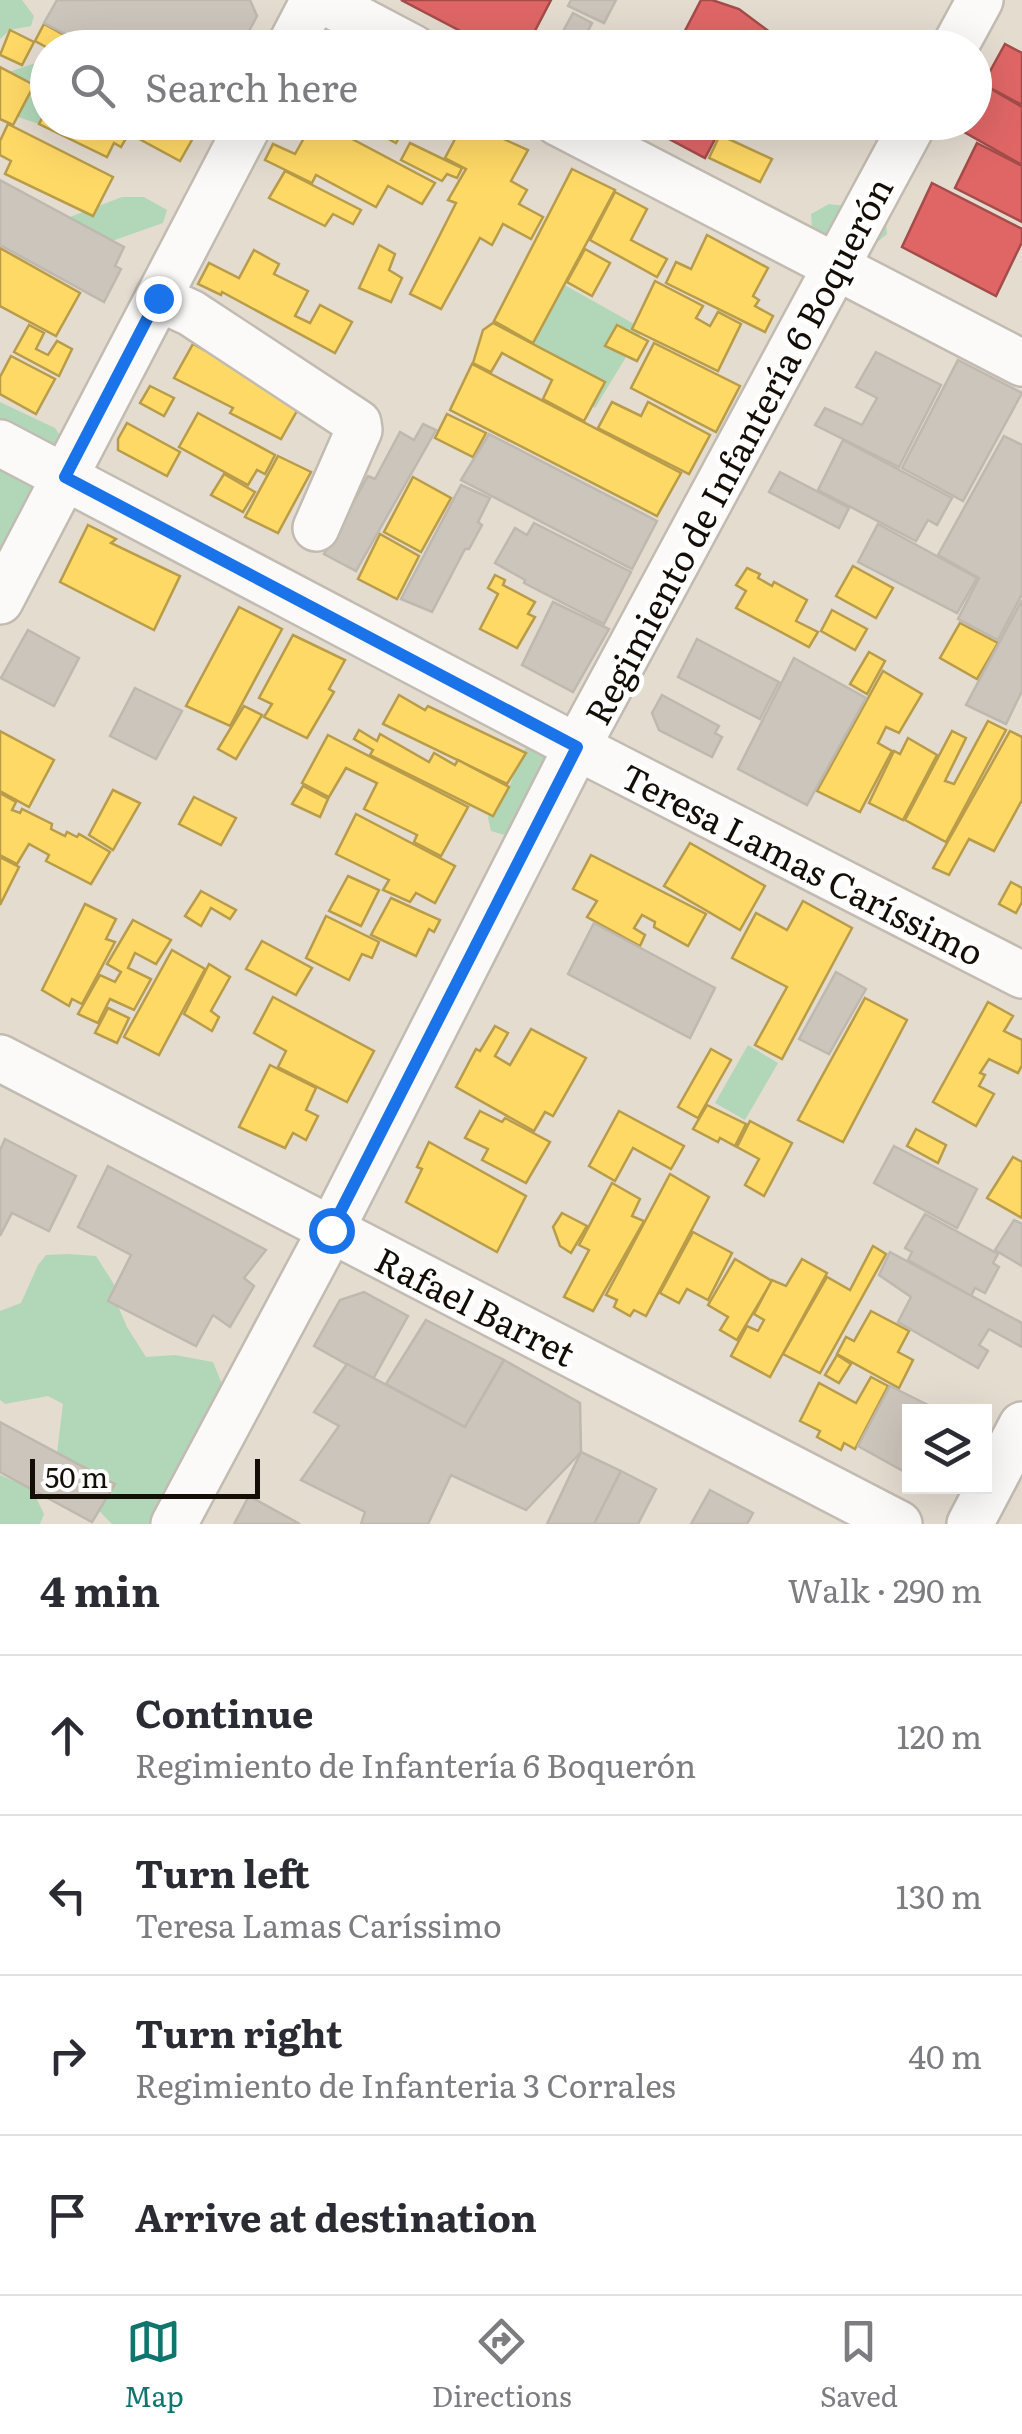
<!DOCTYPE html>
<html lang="en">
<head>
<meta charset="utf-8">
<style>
	body { margin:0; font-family:Literata,serif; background:#f2f2f3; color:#2b2b33 }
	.controls { position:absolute; right:30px; bottom:30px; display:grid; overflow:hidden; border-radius:0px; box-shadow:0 10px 40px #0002 }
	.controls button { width:90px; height:90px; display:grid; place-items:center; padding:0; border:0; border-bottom:2px solid #e1e1e2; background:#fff; color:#2b2b33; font:50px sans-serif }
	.scale { position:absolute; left:30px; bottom:25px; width:230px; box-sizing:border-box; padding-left:10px; border:5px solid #140e07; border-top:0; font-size:28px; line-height:35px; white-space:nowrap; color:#140e07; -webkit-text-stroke:8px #fff; paint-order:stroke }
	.stop { position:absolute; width:30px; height:30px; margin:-22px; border:8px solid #1a73e8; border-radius:50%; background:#fff }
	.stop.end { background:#1a73e8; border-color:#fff; box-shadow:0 2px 10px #0008 }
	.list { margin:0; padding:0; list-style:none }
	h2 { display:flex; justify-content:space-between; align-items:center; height:130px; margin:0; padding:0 40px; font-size:42px }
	h2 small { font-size:32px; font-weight:400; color:#7c7c81 }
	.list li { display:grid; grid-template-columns:65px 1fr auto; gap:30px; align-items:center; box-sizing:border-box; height:160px; padding:0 40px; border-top:2px solid #e1e1e2 }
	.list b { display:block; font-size:38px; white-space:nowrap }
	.list p { margin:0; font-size:32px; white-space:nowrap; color:#7c7c81 }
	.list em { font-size:32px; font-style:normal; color:#7c7c81 }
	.icon { flex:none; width:55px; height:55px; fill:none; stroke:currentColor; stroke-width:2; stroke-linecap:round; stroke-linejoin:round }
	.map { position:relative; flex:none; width:1022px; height:1524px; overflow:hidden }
	.search { position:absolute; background:#fff; box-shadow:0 10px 40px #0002; left:30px; right:30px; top:30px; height:110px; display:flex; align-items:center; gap:25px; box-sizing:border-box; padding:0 35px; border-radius:55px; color:#7c7c81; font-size:38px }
	.sheet { height:770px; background:#fff }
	nav { display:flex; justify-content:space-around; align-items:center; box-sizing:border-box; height:140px; border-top:2px solid #e1e1e2; background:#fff; font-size:28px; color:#7c7c81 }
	nav a { display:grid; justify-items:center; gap:5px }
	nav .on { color:#0f766e }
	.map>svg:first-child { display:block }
	.green { fill:#b1d7b8 }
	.homes { fill:#ffd966; stroke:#b89c4a; stroke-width:2.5 }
	.shops { fill:#e06666; stroke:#a34c4a; stroke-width:2.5 }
	.building { fill:#ccc5bc; stroke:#bfb8ae; stroke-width:2.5 }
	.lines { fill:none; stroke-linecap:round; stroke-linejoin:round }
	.minor-casing { stroke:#c2bbb2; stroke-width:50 }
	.minor { stroke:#fbfaf8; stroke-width:45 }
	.route { stroke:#1a73e8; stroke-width:12 }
	.labels { text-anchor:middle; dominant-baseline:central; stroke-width:10; stroke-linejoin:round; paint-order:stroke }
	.street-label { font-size:35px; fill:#140e07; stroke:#fff }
</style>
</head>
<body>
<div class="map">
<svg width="1022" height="1524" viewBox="0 0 1022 1524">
	<rect width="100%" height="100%" fill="#e5dcd0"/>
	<g class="green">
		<path d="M0 0H22L34 16 31 26 10 30 0 39Z"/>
		<path d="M47 59V120L39 124 18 117 9 72Z"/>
		<path d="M122 197H144L167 210 163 223 112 241 36 230Z"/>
		<path d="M829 204 885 211 887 234 876 243 806 235 812 228 811 214Z"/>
		<path d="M561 283 643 329 595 408 514 359Z"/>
		<path d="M0 402 55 428 61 437 49 469 32 492 38 531 23 542 0 548Z"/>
		<path d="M531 744 565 745 511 837 491 831 488 818 492 805 508 790 523 751Z"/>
		<path d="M748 1045 778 1063 745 1120 715 1103Z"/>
		<path d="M68 1254 96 1256 115 1286 118 1306 127 1327 146 1357 175 1355 213 1362 224 1389 156 1524H112L74 1485 57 1453 63 1404 48 1396 5 1404 0 1400V1311L21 1303 38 1265 46 1255Z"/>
		<path d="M0 1475 32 1489 44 1514 40 1524H0Z"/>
	</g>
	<g class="homes">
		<path d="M44 24 73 40 68 48H48L35 41Z"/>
		<path d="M10 30 34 42 22 65 0 55Z"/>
		<path d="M0 67 34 85 13 125 0 119Z"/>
		<path d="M48 106V122H106L128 135 121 147 114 143 107 157 39 124Z"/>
		<path d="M122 122H206L204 126 201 124 180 161 119 128Z"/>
		<path d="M313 122H320L435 183 422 204 388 186 376 207 316 175 312 183 265 160 273 144 295 154Z"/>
		<path d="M357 122H407L396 143Z"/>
		<path d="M464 122H484L491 126 488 132 528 150 511 181 527 190 519 204 543 217 531 239 503 224 492 245 480 238 441 309 410 294 456 203 448 200 466 169 445 158Z"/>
		<path d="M8 124 113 177 93 216 5 174 11 161 0 155V141Z"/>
		<path d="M720 135 772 159 760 182 709 158Z"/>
		<path d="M410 143 462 168 457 178 447 174 442 181 401 160Z"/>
		<path d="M572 169 615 190 533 343 494 321Z"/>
		<path d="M285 171 361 210 353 224 333 214 325 226 269 198Z"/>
		<path d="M615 192 647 209 631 240 667 259 657 277 590 240Z"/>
		<path d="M707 235 768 268 753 296 759 300 755 306 773 316 765 332 666 283 676 262 691 269Z"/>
		<path d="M379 245 395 254 389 270 402 278 391 302 359 288Z"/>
		<path d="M0 248 80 293 56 336 0 306Z"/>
		<path d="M585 249 610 263 592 296 567 282Z"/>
		<path d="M254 250 279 264 274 274 308 291 295 316 310 323 320 305 352 322 335 353 222 292 221 295 198 284 209 263 239 278Z"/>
		<path d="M655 281 703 306 696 318 710 326 718 312 741 324 718 371 632 329Z"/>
		<path d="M493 323 605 382 584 421 543 399 552 380 502 353 491 372 473 363 483 330Z"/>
		<path d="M29 325 44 333 36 349 48 355 57 341 72 349 59 376 14 352Z"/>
		<path d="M617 325 648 341 637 361 605 346Z"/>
		<path d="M654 343 740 386 716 432 631 388Z"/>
		<path d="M193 344 302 402 281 439 230 413 233 408 174 378Z"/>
		<path d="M11 356 55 379 36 414 0 394V377Z"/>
		<path d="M472 364 681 473 657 516 450 410Z"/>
		<path d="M150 386 174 398 164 416 140 403Z"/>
		<path d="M612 402 641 416 648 402 710 435 689 474 598 428Z"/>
		<path d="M198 413 275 455 265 474 257 470 248 485 179 447Z"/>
		<path d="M447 414 486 433 473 457 435 438Z"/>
		<path d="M127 423 180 452 167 476 118 450V439Z"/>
		<path d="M278 456 311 472 278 533 245 517Z"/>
		<path d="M224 474 255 492 243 512 211 495Z"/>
		<path d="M413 477 451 498 421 552 384 532Z"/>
		<path d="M88 525 116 539 111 543 180 576 154 630 60 582Z"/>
		<path d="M380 534 419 556 397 599 358 579Z"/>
		<path d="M853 566 893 588 876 618 836 596Z"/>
		<path d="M747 568 760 574 758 578 772 586 774 582 807 600 796 621 818 632 809 647 736 608 746 591 736 585Z"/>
		<path d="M495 575 505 580 503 585 535 602 528 614 535 617 517 648 480 629 498 594 488 588Z"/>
		<path d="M239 607 282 629 230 726 186 706Z"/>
		<path d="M832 610 867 629 855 650 821 631Z"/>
		<path d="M960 623 998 643 977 679 940 658Z"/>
		<path d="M293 635 345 660 329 689 334 692 307 738 264 717 272 704 259 698Z"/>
		<path d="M869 652 885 661 867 694 850 684Z"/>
		<path d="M883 671 922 694 899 733 886 727 878 743 892 751 860 812 817 791Z"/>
		<path d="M399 695 425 710 428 706 526 753 507 784 383 724Z"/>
		<path d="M244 706 262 715 236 759 218 749Z"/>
		<path d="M988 721 1006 730 946 842 905 820 952 731 966 738 945 781 954 784Z"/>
		<path d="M359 730 377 741 380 734 429 762 434 753 455 765 458 760 509 787 493 816 370 755 373 750 354 739Z"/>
		<path d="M0 731 54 760 29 807 0 791Z"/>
		<path d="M1010 731 1022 737V800L994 851 969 839 949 875 933 868Z"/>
		<path d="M328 735 468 807 441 856 414 842 417 835 364 809 377 783 346 768 329 797 302 783Z"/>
		<path d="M908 738 937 755 903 820 869 803 894 751 900 754Z"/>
		<path d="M303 786 328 799 320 817 292 804Z"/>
		<path d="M113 790 140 803 113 850 89 835Z"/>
		<path d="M0 793 16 802 12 810 20 813 22 809 52 824 51 829 65 836 67 832 77 837 79 834 110 852 91 884 46 861 49 855 29 844 17 864 0 855Z"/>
		<path d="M194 797 236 818 221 845 179 824Z"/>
		<path d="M356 814 455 866 435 903 416 893 410 902 383 890 389 880 336 854Z"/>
		<path d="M690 843 765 886 740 930 664 886Z"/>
		<path d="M591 855 706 914 688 946 654 927 655 922 642 915 634 928 645 935 640 946 587 917 597 901 573 889Z"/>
		<path d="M0 857 19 867 0 905Z"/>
		<path d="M348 876 379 890 361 926 329 911Z"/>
		<path d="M1011 882 1022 888V902L1016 913 999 904Z"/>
		<path d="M201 891 236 910 230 919 211 908 201 926 185 916Z"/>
		<path d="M391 898 440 920 434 932 429 929 416 956 371 935Z"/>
		<path d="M803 901 852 928 782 1059 755 1045 787 987 732 958 756 913 787 930Z"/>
		<path d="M85 904 116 919 106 939 115 942 82 1004 72 999 69 1006 42 990Z"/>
		<path d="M326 916 379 942 372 958 362 954 349 980 306 958Z"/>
		<path d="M133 920 171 940 156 964 135 953 128 968 151 979 134 1010 110 999 98 1023 78 1014 100 975 115 982 121 972 107 964Z"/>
		<path d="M262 941 312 968 296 995 246 969Z"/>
		<path d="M172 950 205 969 159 1055 124 1037Z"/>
		<path d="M209 964 230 977 211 1011 219 1017 212 1031 184 1014Z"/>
		<path d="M273 997 374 1051 347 1102 278 1067 286 1051 254 1033Z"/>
		<path d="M865 998 907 1020 843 1142 798 1120Z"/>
		<path d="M988 1002 1013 1016 1004 1031 1022 1040V1065L1018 1073 989 1059 980 1073 985 1075 979 1086 994 1094 976 1126 933 1102Z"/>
		<path d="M108 1008 129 1018 117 1043 95 1033Z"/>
		<path d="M495 1026 508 1033 495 1056 510 1065 531 1029 586 1058 553 1116 545 1112 534 1131 456 1087 476 1049 480 1051Z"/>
		<path d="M711 1049 731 1060 698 1118 678 1107Z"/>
		<path d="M270 1065 316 1088 306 1110 318 1116 306 1140 293 1133 285 1148 239 1127Z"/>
		<path d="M707 1105 746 1124 735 1146 720 1138 718 1142 693 1129Z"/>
		<path d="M480 1111 502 1122 505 1118 550 1142 526 1183 482 1160 488 1149 465 1138Z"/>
		<path d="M619 1111 684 1146 671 1169 633 1148 615 1181 589 1166Z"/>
		<path d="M750 1121 792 1143 764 1196 745 1185 759 1159 737 1147Z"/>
		<path d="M916 1129 946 1145 938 1163 907 1146Z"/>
		<path d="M429 1142 526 1196 497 1252 406 1202 422 1169 417 1167Z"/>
		<path d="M1013 1157 1022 1162V1218L987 1198Z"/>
		<path d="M670 1174 709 1197 646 1316 634 1310 630 1316 614 1307 617 1300 606 1295Z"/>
		<path d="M612 1183 640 1199 632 1216 644 1221 593 1311 564 1297 589 1250 579 1245Z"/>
		<path d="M562 1213 587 1226 571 1253 560 1246 553 1227Z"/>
		<path d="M693 1232 732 1253 708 1300 687 1289 679 1303 660 1293Z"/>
		<path d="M873 1246 886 1254 820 1373 783 1354 827 1277 850 1290Z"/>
		<path d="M735 1259 772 1281 737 1340 720 1330 728 1317 708 1305Z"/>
		<path d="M802 1259 827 1273 770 1377 731 1356 747 1326 758 1331 764 1320 754 1314 772 1280 786 1286Z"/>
		<path d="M871 1311 909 1331 898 1352 913 1360 899 1388 837 1354 846 1337 854 1341Z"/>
		<path d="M837 1355 851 1364 839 1383 825 1375Z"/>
		<path d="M871 1377 888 1386 855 1449 844 1443 841 1450 817 1437 820 1431 800 1421 819 1383 856 1403Z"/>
	</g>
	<g class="shops">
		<path d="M401 0H551L526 48H493Z"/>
		<path d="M701 0H712L739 9 771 33 764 48H676Z"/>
		<path d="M773 34 797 48H766Z"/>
		<path d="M1005 44 1022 53V105L983 84Z"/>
		<path d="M979 82 1022 107V165L957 128 959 122H974V91Z"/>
		<path d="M637 122H724L705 158Z"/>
		<path d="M977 143 1022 166V222L955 188Z"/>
		<path d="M932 183 1022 229V242L996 296 902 247Z"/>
	</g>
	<g class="building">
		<path d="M57 0H250L257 16 240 48H93L44 23Z"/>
		<path d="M571 0H616L604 23 568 6Z"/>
		<path d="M573 13 592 23 579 48H554Z"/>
		<path d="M0 180 124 247 115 266 121 269 104 302 0 245Z"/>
		<path d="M876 352 941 385 899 467 815 425 825 408 862 425 877 398 856 387Z"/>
		<path d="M958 360 1022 393 963 501 902 468Z"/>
		<path d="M423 424 436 430 356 571 324 554 368 476 375 479 400 432 414 440Z"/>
		<path d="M489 434 657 521 632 569 461 480Z"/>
		<path d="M1004 436 1022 445V594L998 640 958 619 979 578 938 555Z"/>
		<path d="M843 440 952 498 937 525 928 520 916 541 818 490Z"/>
		<path d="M780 472 849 508 839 528 769 492Z"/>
		<path d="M461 485 490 498 478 522 482 525 469 549H465L432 612 401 599Z"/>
		<path d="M534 523 631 572 604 624 524 583 525 580 495 563 515 528 527 535Z"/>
		<path d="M878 524 977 578 957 613 858 562Z"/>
		<path d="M1022 600V691L1006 724 966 705Z"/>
		<path d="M553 602 609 629 573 692 522 665Z"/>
		<path d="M28 630 79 658 54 706 1 678Z"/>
		<path d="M697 639 779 682 760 719 678 677Z"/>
		<path d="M794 658 866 698 807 805 738 769Z"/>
		<path d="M135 688 182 711 156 759 110 736Z"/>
		<path d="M662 695 719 726 715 733 722 737 712 757 659 730 652 713Z"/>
		<path d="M594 923 715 988 690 1038 568 974Z"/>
		<path d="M836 972 866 989 829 1054 799 1039Z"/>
		<path d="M5 1139 76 1176 49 1231 12 1213 0 1236V1150Z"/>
		<path d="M894 1146 977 1189 957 1228 874 1183Z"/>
		<path d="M108 1166 266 1250 244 1278 254 1286 230 1327 213 1315 196 1346 108 1301 131 1255 78 1227Z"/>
		<path d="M925 1214 998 1254 993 1263 999 1267 985 1293 975 1288 971 1296 908 1260 912 1252 905 1248Z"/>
		<path d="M1014 1220 1022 1224V1266L995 1250Z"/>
		<path d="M890 1252 1022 1323V1347L989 1329 979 1345 988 1351 978 1368 898 1322 911 1297 879 1275Z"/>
		<path d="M364 1292 408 1316 373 1379 314 1346 340 1300Z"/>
		<path d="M426 1320 504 1360 465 1427 386 1384Z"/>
		<path d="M504 1360 580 1403 581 1452 526 1510 451 1475 428 1524H361L365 1512 301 1480 339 1426 314 1412 347 1364 465 1427Z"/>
		<path d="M890 1386 938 1410 910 1412V1463L905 1472 858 1446Z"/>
		<path d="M0 1422 115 1484 92 1522 0 1472Z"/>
		<path d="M581 1452 621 1471 594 1524H547Z"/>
		<path d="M621 1471 656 1489 638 1524H594Z"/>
		<path d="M710 1490 753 1513 747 1524H691Z"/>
		<path d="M249 1496 300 1524H234Z"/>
	</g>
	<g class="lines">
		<g class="minor-casing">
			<g id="minor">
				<path d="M322 0 413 48"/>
				<path d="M289 48 314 0"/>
				<path d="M954 48 980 0"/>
				<path d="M557 122 1022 363"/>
				<path d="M158 298 191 313 358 423 359 430 316 528"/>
				<path d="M0 443 577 747 1022 975"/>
				<path d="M0 601 250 122"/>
				<path d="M0 1058 899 1524"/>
				<path d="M174 1524 331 1230 577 747 914 122"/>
				<path d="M970 1524 1022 1425"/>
			</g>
		</g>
		<use href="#minor" class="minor"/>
	</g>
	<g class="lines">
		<path class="route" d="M158 298 65 477 577 747 331 1230"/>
	</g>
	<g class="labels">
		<g class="street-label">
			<text transform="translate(737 450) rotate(-62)">Regimiento de Infantería 6 Boquerón</text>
			<text transform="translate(803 863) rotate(27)">Teresa Lamas Caríssimo</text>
			<text transform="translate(476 1305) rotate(27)">Rafael Barret</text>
		</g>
	</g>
</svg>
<div class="controls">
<button><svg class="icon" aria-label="layers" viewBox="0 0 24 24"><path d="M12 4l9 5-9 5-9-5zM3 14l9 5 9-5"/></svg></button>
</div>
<div class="scale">50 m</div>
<div class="stop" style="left:331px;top:1230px"></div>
<div class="stop end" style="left:158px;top:298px"></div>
<div class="search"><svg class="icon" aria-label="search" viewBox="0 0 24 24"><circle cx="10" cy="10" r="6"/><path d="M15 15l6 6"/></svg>Search here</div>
</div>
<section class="sheet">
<h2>4 min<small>Walk · 290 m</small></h2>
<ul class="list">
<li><svg class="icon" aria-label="ahead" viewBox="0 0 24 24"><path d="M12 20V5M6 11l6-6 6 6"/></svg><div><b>Continue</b><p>Regimiento de Infantería 6 Boquerón</p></div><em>120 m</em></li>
<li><svg class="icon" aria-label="left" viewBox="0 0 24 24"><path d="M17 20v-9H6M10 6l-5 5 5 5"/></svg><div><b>Turn left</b><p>Teresa Lamas Caríssimo</p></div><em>130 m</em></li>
<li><svg class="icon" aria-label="right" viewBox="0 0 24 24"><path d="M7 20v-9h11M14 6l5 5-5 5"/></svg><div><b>Turn right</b><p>Regimiento de Infanteria 3 Corrales</p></div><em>40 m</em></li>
<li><svg class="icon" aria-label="arrive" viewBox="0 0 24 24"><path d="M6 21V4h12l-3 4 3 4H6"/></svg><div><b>Arrive at destination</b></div></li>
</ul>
</section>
<nav>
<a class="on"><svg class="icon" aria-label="map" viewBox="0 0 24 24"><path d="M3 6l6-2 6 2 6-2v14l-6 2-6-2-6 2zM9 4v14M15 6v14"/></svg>Map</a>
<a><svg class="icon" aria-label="directions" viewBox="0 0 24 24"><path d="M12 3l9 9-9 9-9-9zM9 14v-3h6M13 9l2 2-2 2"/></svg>Directions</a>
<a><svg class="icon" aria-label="saved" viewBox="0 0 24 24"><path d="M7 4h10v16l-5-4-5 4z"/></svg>Saved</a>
</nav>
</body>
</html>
